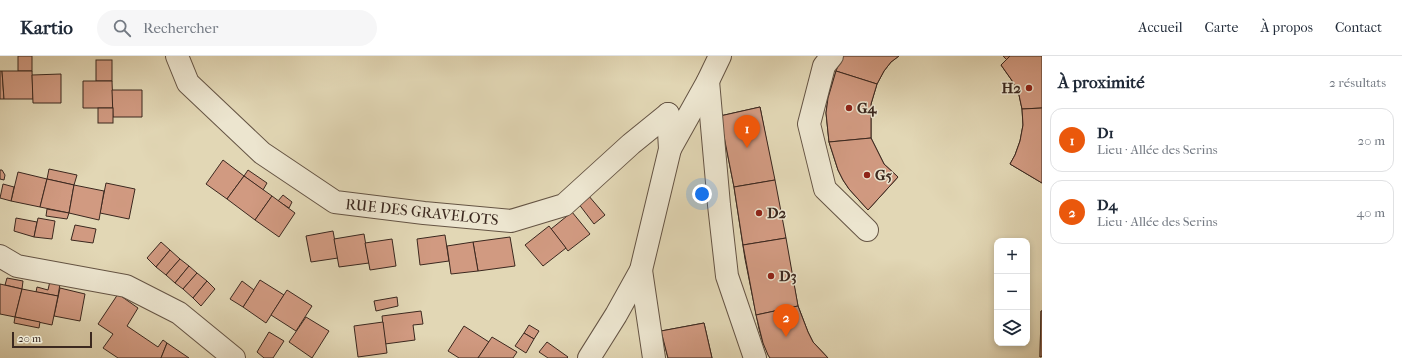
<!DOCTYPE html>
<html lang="fr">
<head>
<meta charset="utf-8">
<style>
	body { margin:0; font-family:"IM FELL French Canon",serif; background:#f6f6f7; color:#1f2937 }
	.controls { position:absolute; right:12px; bottom:12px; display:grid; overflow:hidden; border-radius:8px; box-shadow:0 2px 6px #0003 }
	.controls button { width:36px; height:36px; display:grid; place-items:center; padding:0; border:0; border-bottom:1px solid #e0e1e3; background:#fff; color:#1f2937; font:20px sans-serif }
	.scale { position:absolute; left:12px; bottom:10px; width:80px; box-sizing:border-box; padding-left:4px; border:2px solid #3b281f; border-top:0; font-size:11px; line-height:14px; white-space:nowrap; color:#3b281f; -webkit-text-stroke:3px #ece5cf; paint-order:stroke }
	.you { position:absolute; left:702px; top:138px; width:14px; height:14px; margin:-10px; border:3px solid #fff; border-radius:50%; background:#1a73e8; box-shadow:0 0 0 6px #1a73e833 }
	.badge { display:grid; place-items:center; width:26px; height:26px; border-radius:50%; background:#ea580c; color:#fff; font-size:13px; font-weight:700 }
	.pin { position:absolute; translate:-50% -33px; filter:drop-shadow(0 1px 2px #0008) }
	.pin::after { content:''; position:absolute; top:21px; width:14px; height:12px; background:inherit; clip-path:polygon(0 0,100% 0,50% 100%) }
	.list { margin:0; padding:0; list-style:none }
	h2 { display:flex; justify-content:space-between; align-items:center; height:52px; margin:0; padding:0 16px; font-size:17px }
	h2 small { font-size:13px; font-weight:400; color:#747a83 }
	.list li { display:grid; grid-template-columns:26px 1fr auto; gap:12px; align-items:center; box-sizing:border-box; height:64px; margin:0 8px 8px; padding:0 8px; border:1px solid #e0e1e3; border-radius:12px }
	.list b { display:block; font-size:15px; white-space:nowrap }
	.list p { margin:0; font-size:13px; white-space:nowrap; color:#747a83 }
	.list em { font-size:13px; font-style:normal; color:#747a83 }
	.icon { flex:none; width:22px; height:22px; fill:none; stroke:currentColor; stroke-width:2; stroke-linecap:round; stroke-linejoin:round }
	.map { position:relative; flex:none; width:1042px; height:302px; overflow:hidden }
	header { display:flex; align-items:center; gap:24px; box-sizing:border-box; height:56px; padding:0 20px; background:#fff; border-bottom:1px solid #e0e1e3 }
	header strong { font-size:19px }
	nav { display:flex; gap:22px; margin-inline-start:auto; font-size:14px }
	.search { width:280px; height:36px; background:#f6f6f7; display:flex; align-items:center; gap:10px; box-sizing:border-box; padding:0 14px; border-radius:22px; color:#747a83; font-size:15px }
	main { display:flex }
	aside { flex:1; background:#fff }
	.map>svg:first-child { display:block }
	.building { fill:#d19a81; stroke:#3b281f }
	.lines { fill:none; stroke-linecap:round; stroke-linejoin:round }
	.street-casing { stroke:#655444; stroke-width:24 }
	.street { stroke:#ece5cf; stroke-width:22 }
	.poi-dot { fill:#8f2418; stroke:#ece5cf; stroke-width:1.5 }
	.labels { text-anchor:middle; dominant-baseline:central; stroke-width:3; stroke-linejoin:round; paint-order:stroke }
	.poi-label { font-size:15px; font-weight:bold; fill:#3b281f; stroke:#ece5cf; text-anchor:start }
	.street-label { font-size:15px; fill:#3b281f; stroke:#ece5cf }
</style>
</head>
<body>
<header>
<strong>Kartio</strong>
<div class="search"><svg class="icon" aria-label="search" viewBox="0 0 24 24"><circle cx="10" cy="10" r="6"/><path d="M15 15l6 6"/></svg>Rechercher</div>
<nav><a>Accueil</a><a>Carte</a><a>À propos</a><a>Contact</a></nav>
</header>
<main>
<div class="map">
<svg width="1042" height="302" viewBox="0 0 1042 302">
	<rect width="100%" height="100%" fill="#e2d7b5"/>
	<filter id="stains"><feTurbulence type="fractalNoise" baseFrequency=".005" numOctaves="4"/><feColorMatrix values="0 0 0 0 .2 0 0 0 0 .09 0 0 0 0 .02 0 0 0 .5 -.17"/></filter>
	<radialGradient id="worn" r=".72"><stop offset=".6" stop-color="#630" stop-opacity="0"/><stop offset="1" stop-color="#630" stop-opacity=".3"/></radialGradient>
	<g class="building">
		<rect x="18" y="0" width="14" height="15"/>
		<path d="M842 0H899L891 6 884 15 877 28 871 48V82L884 108 898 121 868 154 849 133 843 124 838 114 829 86 826 57 828 42 836 15Z"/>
		<path d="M842 0H899L891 6 884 15 877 28 836 15Z"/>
		<path d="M1003 0H1042V127L1010 108 1015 99 1020 85 1023 69 1022 53 1019 39 1013 26 1001 9 1007 4Z"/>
		<path d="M1010 0H1042V52L1022 53 1019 39 1013 26 1001 9Z"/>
		<rect x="96" y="4" width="16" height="21"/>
		<path d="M0 15H2L4 43H0Z"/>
		<path d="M2 15H32L33 43H4Z"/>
		<path d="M836 15 877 28 871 48V82L829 86 826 57 828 42Z"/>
		<path d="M61 18V47H33L32 19Z"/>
		<path d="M83 25H112L113 52H83Z"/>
		<path d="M112 34H142V61H113Z"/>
		<path d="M760 51 798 250 808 276 813 286 828 302H770L763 287 759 273 745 203 734 131 720 60Z"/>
		<path d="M760 51 775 124 734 131 720 60Z"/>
		<rect x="98" y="52" width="15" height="15"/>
		<path d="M1042 52V127L1010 108 1015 99 1020 85 1023 69 1022 53Z"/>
		<path d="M871 82 884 108 898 121 868 154 849 133 843 124 838 114 829 86Z"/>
		<path d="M223 104 244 120 227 143 206 128Z"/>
		<path d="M49 113 77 119 74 129 47 123Z"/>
		<path d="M0 114H2L5 119 4 124 0 123Z"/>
		<path d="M248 114 267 127 263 134 244 120Z"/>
		<path d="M18 116 47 123 40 151 11 145Z"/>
		<path d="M244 120 272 140 255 164 227 143Z"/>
		<path d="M47 123 74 129 69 157 40 151Z"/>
		<path d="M775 124 786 182 743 189 734 131Z"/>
		<path d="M106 127 135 133 129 163 100 157Z"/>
		<path d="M3 128 14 131 11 145 0 142Z"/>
		<path d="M74 129 104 135 99 164 69 157Z"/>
		<path d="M283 139 292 146 289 152 278 145Z"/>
		<path d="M588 139 605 159 594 168 578 147Z"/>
		<path d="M272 140 295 157 279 181 255 164Z"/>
		<path d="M47 153 69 157 67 163 46 160Z"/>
		<path d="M572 156 590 178 568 195 551 173Z"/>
		<path d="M16 162 37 166 34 181 14 175Z"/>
		<path d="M38 162 55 165 52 183 34 181Z"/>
		<path d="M75 169 96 173 93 187 71 184Z"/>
		<path d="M549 170 566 192 543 210 525 189Z"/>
		<path d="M333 175 338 202 311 206 306 180Z"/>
		<path d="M364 178 369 207 339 211 334 183Z"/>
		<path d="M445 179 449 205 420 209 417 183Z"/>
		<path d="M510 181 515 210 478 215 473 186Z"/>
		<path d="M786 182 798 250 756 259 743 189Z"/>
		<path d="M392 183 396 210 370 214 365 187Z"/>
		<path d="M161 186 170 194 156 211 147 202Z"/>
		<path d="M473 186 478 215 451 218 447 190Z"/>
		<path d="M170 194 180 203 166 219 156 211Z"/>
		<path d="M180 203 189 210 175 227 166 219Z"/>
		<path d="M189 210 197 217 183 233 175 227Z"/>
		<path d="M197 217 207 225 193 242 183 233Z"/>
		<path d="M7 222 23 225 22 233 5 229Z"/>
		<path d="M260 224 284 239 266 267 243 251Z"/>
		<path d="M50 225 60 228 58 240 36 236 37 231 48 234Z"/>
		<path d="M207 225 215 233 201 250 193 242Z"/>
		<path d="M242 225 254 234 243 251 230 243Z"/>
		<path d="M0 228 22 233 15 261 0 258Z"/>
		<path d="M60 232 85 238 80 265 54 260Z"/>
		<path d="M22 233 58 240 52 269 15 261Z"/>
		<path d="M287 234 312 250 296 275 271 259Z"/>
		<path d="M118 238 138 252 127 270 158 291 163 284 167 287 161 302H118L103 292 113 278 98 268Z"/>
		<path d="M397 241 398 250 376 255 374 245Z"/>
		<path d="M798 250 808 276 813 286 828 302H770L768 299 763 287 756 259Z"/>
		<path d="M421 255 423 268 413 269 415 284 385 288 382 260Z"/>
		<path d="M1041 255H1042V300L1040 301Z"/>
		<path d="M1041 255H1042V300L1040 301Z"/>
		<path d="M15 261 40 266 39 272 14 267Z"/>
		<path d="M306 261 329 275 312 302 289 286Z"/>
		<path d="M383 266 387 297 358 301 354 270Z"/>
		<path d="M704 267 712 302H668L661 275Z"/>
		<path d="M704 267 712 302H668L661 275Z"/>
		<path d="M529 269 539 275 534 283 524 277Z"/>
		<path d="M464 270 489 286 478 302H459L448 295Z"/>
		<path d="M269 276 284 285 273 302H264L257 296Z"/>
		<path d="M524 277 534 283 526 297 515 290Z"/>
		<path d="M492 281 517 296 513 302H478Z"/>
		<path d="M547 286 568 301 567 302H548L539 296Z"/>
		<path d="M167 287 189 302H161Z"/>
	</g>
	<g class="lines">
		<g class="street-casing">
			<g id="street">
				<path d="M177 0 188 27 262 97 335 146 424 157 511 165 564 149 631 88 668 58"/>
				<path d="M832 0 824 10 809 68 825 133 867 174"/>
				<path d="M708 25 719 149 727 220 755 302"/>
				<path d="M670 93 708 25 720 0"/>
				<path d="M0 200 17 210 126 230 179 257 234 302"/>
				<path d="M641 214 654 302"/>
				<path d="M589 302 616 259 641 214 670 93 668 58"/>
			</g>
		</g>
		<use href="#street" class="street"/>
	</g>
	<g class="poi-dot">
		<circle cx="1029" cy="32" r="4"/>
		<circle cx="849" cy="52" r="4"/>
		<circle cx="867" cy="119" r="4"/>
		<circle cx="759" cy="157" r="4"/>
		<circle cx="771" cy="220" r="4"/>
	</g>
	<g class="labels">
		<g class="poi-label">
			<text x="1021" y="32" text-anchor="end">H2</text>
			<text x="857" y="52">G4</text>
			<text x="875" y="119">G5</text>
			<text x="767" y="157">D2</text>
			<text x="779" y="220">D3</text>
		</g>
		<g class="street-label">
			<text transform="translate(422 156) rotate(6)">RUE DES GRAVELOTS</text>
		</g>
	</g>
	<rect width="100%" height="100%" filter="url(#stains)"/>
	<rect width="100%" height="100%" fill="url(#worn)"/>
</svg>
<div class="controls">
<button>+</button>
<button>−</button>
<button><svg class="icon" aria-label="layers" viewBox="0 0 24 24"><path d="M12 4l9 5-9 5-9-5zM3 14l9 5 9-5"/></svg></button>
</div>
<div class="scale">20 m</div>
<div class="you"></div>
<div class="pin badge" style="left:747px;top:92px">1</div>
<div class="pin badge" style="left:786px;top:281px">2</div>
</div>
<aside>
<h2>À proximité<small>2 résultats</small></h2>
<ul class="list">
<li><span class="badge">1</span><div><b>D1</b><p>Lieu · Allée des Serins</p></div><em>20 m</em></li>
<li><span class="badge">2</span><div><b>D4</b><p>Lieu · Allée des Serins</p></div><em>40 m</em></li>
</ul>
</aside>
</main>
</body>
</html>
